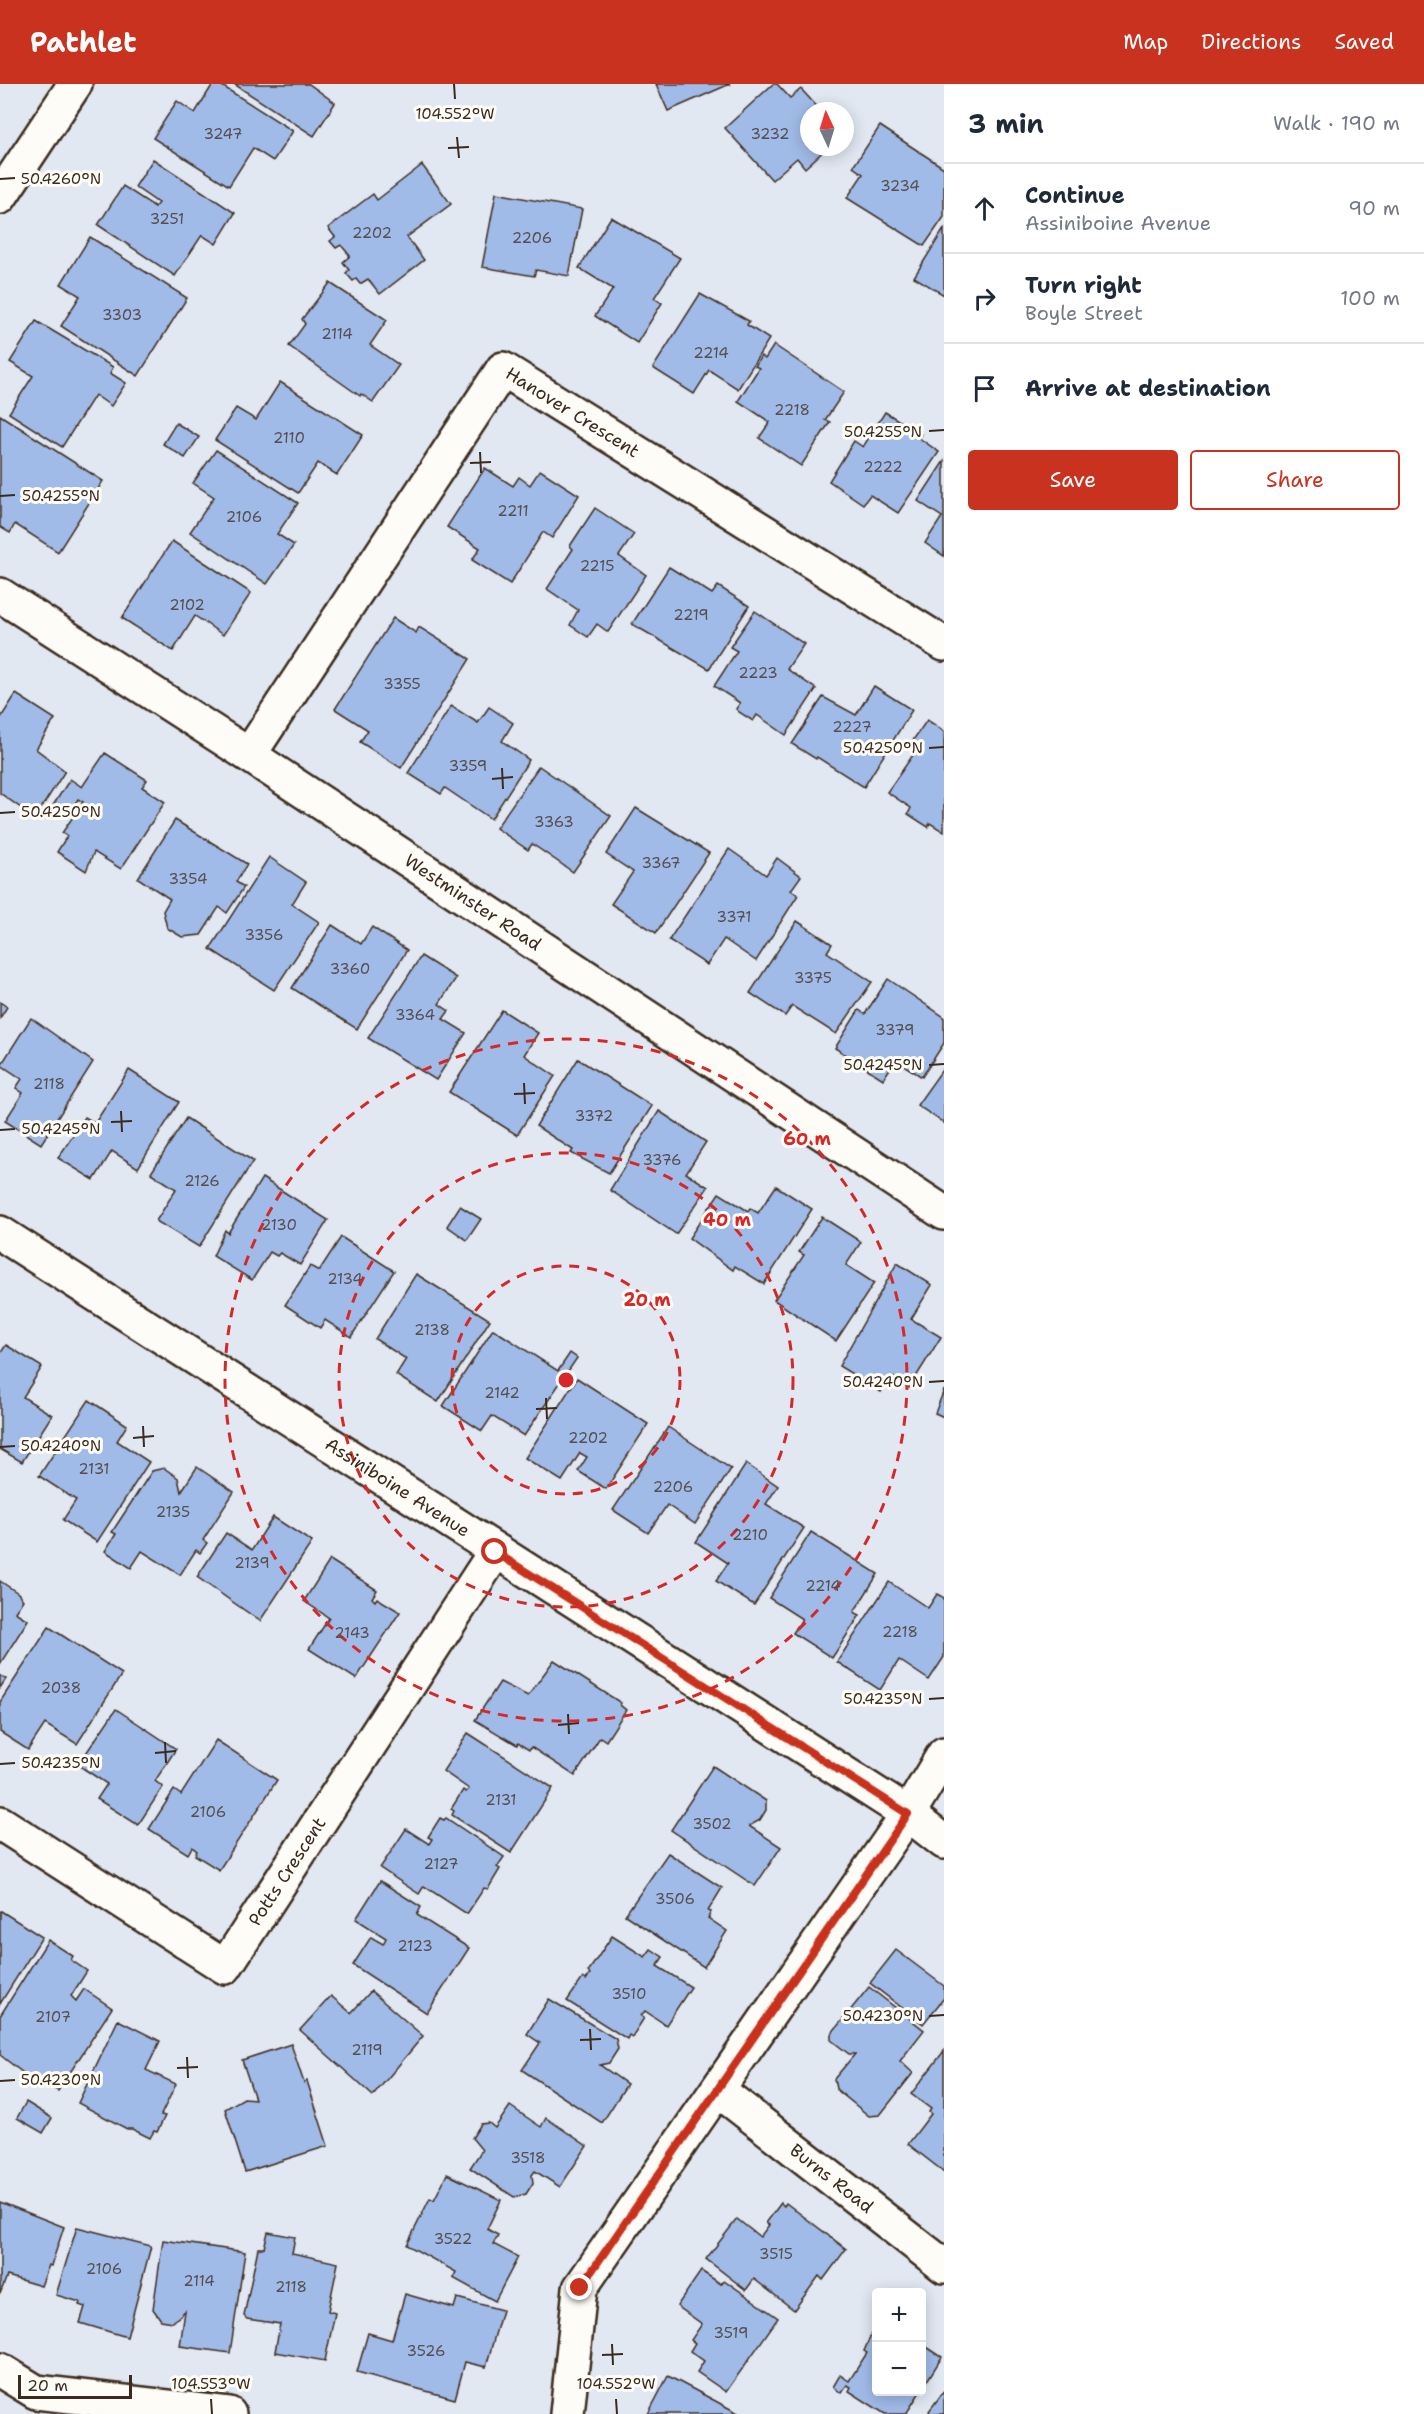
<!DOCTYPE html>
<html lang="en">
<head>
<meta charset="utf-8">
<style>
	body { margin:0; font-family:"Shantell Sans",sans-serif; background:#f2f2f3; color:#1f2937 }
	.controls { position:absolute; right:18px; bottom:18px; display:grid; overflow:hidden; border-radius:6px; box-shadow:0 3px 15px #0003 }
	.controls button { width:54px; height:54px; display:grid; place-items:center; padding:0; border:0; border-bottom:2px solid #e0e1e3; background:#fff; color:#1f2937; font:30px sans-serif }
	.compass { position:absolute; left:800px; top:18px; width:54px; height:54px; border-radius:50%; background:#fff; box-shadow:0 3px 15px #0003; rotate:356deg }
	.scale { position:absolute; left:18px; bottom:15px; width:114px; box-sizing:border-box; padding-left:6px; border:3px solid #3b2a1e; border-top:0; font-size:16px; line-height:21px; white-space:nowrap; color:#3b2a1e; -webkit-text-stroke:4px #fdfcf7; paint-order:stroke }
	.stop { position:absolute; width:18px; height:18px; margin:-14px; border:4px solid #c8321e; border-radius:50%; background:#fff }
	.stop.end { background:#c8321e; border-color:#fff; box-shadow:0 2px 6px #0008 }
	.list { margin:0; padding:0; list-style:none }
	h2 { display:flex; justify-content:space-between; align-items:center; height:78px; margin:0; padding:0 24px; font-size:26px }
	h2 small { font-size:20px; font-weight:400; color:#747a83 }
	.list li { display:grid; grid-template-columns:39px 1fr auto; gap:18px; align-items:center; box-sizing:border-box; height:90px; padding:0 24px; border-top:2px solid #e0e1e3 }
	.list b { display:block; font-size:22px; white-space:nowrap }
	.list p { margin:0; font-size:20px; white-space:nowrap; color:#747a83 }
	.list em { font-size:20px; font-style:normal; color:#747a83 }
	.actions { display:flex; gap:12px; padding:18px 24px }
	.actions a { flex:1; padding:14px 0; border:2px solid #c8321e; border-radius:6px; text-align:center; font-size:21px; color:#c8321e }
	.actions .main { background:#c8321e; color:#fff }
	.icon { flex:none; width:33px; height:33px; fill:none; stroke:currentColor; stroke-width:2; stroke-linecap:round; stroke-linejoin:round }
	.map { position:relative; flex:none; width:944px; height:2330px; overflow:hidden }
	header { display:flex; align-items:center; gap:36px; box-sizing:border-box; height:84px; padding:0 30px; background:#c8321e; color:#fff }
	header strong { font-size:28px }
	nav { display:flex; gap:33px; margin-inline-start:auto; font-size:21px }
	main { display:flex }
	aside { flex:1; background:#fff }
	.map>svg:first-child { display:block }
	.building { fill:#a1bbe8; stroke:#3b2a1e; stroke-width:1.5 }
	.lines { fill:none; stroke-linecap:round; stroke-linejoin:round }
	.minor-casing { stroke:#3b2a1e; stroke-width:38 }
	.tertiary-casing { stroke:#3b2a1e; stroke-width:38 }
	.minor { stroke:#fdfcf7; stroke-width:33 }
	.tertiary { stroke:#fdfcf7; stroke-width:33 }
	.route { stroke:#c8321e; stroke-width:8 }
	.ticks { fill:none; stroke:#3b2a1e; stroke-width:2 }
	.ring { fill:none; stroke:#d62828; stroke-width:3; stroke-dasharray:10 8 }
	.labels { text-anchor:middle; dominant-baseline:central; stroke-width:6; stroke-linejoin:round; paint-order:stroke }
	.number-label { font-size:15px; fill:#544e50 }
	.street-label { font-size:18px; fill:#3b2a1e; stroke:#fdfcf7 }
	.ticks-label { font-size:15px; text-anchor:middle; fill:#3b2a1e; stroke:#fdfcf7; stroke-width:6; stroke-linejoin:round; paint-order:stroke }
	.centre { fill:#d62828; stroke:#fdfcf7; stroke-width:3 }
	.ring-label { font-size:18px; text-anchor:middle; font-weight:bold; fill:#d62828; stroke:#fdfcf7; stroke-width:6; stroke-linejoin:round; paint-order:stroke }
</style>
</head>
<body>
<header>
<strong>Pathlet</strong>
<nav><a>Map</a><a>Directions</a><a>Saved</a></nav>
</header>
<main>
<div class="map">
<svg width="944" height="2330" viewBox="0 0 944 2330">
	<rect width="100%" height="100%" fill="#e1e8f2"/>
	<filter id="ink" filterUnits="userSpaceOnUse"><feTurbulence type="fractalNoise" baseFrequency=".0167" numOctaves="2"/><feDisplacementMap in="SourceGraphic" scale="12" xChannelSelector="R" yChannelSelector="G"/><feConvolveMatrix kernelMatrix="1 2 1 2 8 2 1 2 1" color-interpolation-filters="sRGB"/></filter>
	<g filter="url(#ink)">
		<g class="building">
			<path d="M213 0H219L293 47 273 77 253 64 229 102 153 54 177 17 195 29Z"/>
			<path d="M234 0H309L335 19 314 52Z"/>
			<path d="M656 0H730L668 27Z"/>
			<path d="M773 0H777L790 14 801 5 821 27H809V63H828L805 84 797 74 772 96 725 44Z"/>
			<path d="M880 42 944 84V133L924 162 847 114 863 90 853 83Z"/>
			<path d="M153 75 235 129 216 160 202 151 175 192 98 141 123 102 155 123 158 119 135 103Z"/>
			<path d="M422 81 451 120 407 153 424 176 380 210 368 195 360 200 356 195 353 197 346 189 349 186 343 178 350 172 341 161 336 164 330 157 335 153 328 144 373 110 377 116Z"/>
			<path d="M496 109 582 125 569 192 536 186 534 192 482 183Z"/>
			<path d="M611 133 680 174 654 214 662 219 637 259 595 232 613 205 579 184Z"/>
			<path d="M944 145V211L914 193Z"/>
			<path d="M90 153 187 214 138 292 61 242 80 212 61 200Z"/>
			<path d="M330 199 387 236 370 261 399 281 373 318 361 310 360 312 289 262 305 240 302 235Z"/>
			<path d="M700 210 749 237 747 241 769 255 738 305 709 286 694 310 653 284Z"/>
			<path d="M36 237 113 283 110 289 126 299 111 322 95 311 62 363 9 329 33 292 10 278Z"/>
			<path d="M774 261 844 308 825 336 830 338 801 382 759 354 770 338 738 317 759 284 755 282 761 272 765 275Z"/>
			<path d="M280 298 363 351 337 391 318 379 298 409 215 356 236 324 256 336Z"/>
			<path d="M885 328 921 350 919 354 939 368 898 429 870 411 863 420 829 397 854 357 863 363Z"/>
			<path d="M0 331 103 397 58 468 15 440 10 449 0 443Z"/>
			<path d="M176 339 199 353 185 374 163 360Z"/>
			<path d="M216 366 298 419 277 450 294 461 267 500 190 448 214 413 193 399Z"/>
			<path d="M944 377V472L925 459 942 433 918 417Z"/>
			<path d="M485 384 513 402 519 393 530 401 540 386 579 411 552 454 543 448 510 500 472 476 480 464 447 443Z"/>
			<path d="M595 424 634 450 619 472 646 491 608 548 597 540 588 553 570 541 578 526 547 505 573 465 570 462Z"/>
			<path d="M172 457 251 509 223 551 195 532 173 567 122 534Z"/>
			<path d="M669 483 712 510 718 502 749 522 709 585 632 540Z"/>
			<path d="M755 527 804 560 787 585 816 605 786 651 757 631 753 637 739 628 736 625 740 619 714 602 737 567 730 563Z"/>
			<path d="M393 534 416 549 419 543 470 575 401 684 360 658 368 646 335 625Z"/>
			<path d="M874 602 912 626 864 703 817 673 816 675 792 660 823 613 856 631Z"/>
			<path d="M16 610 55 635 36 665 65 687 35 734 0 709V635Z"/>
			<path d="M451 622 478 639 489 623 513 639 502 657 529 676 491 735 445 704 441 710 408 689Z"/>
			<path d="M927 636 944 647V748L930 739 928 743 908 730 911 724 887 708 918 664 911 659Z"/>
			<path d="M105 669 147 696 142 703 165 718 121 785 94 768 86 787 57 768 67 752 62 749 83 718 78 715 67 732 52 723 70 695 82 703Z"/>
			<path d="M539 682 611 732 573 788 532 760 528 766 496 744Z"/>
			<path d="M636 724 709 769 656 849 611 820 633 788 606 770Z"/>
			<path d="M175 736 247 780 236 798 244 803 227 829 219 823 201 851 182 853 167 844 163 827 170 815 138 794Z"/>
			<path d="M729 765 766 791 777 774 801 792 791 806 798 811 756 877 724 855 707 881 669 856Z"/>
			<path d="M269 773 306 798 292 820 319 838 274 906 210 865Z"/>
			<path d="M797 837 832 860 827 868 872 898 836 950 792 922 785 932 750 909Z"/>
			<path d="M332 841 361 860 372 843 407 866 357 945 292 904Z"/>
			<path d="M421 872 456 894 439 920 449 927 443 935 466 949 436 996 368 954Z"/>
			<path d="M888 895 944 933V959L922 993 896 976 883 995 835 964 859 926 865 930Z"/>
			<path d="M0 918 7 923 0 934Z"/>
			<path d="M502 926 538 949 524 971 555 992 517 1051 449 1008Z"/>
			<path d="M31 934 93 978 41 1060 5 1037 23 1009 16 1004 22 995 1 981Z"/>
			<path d="M578 975 652 1022 609 1089 571 1069 573 1066 536 1042Z"/>
			<path d="M944 983V1039L917 1021Z"/>
			<path d="M129 986 179 1018 138 1084 112 1067 94 1096 58 1074 85 1033 95 1039Z"/>
			<path d="M659 1027 706 1058 686 1089 708 1103 676 1150 610 1106Z"/>
			<path d="M186 1034 253 1077 199 1163 156 1137 176 1105 151 1089Z"/>
			<path d="M262 1094 328 1136 300 1181 280 1169 277 1172 270 1168 252 1196 213 1172 225 1146 228 1149Z"/>
			<path d="M776 1102 812 1125 764 1200 735 1182 733 1186 689 1154 719 1109 748 1127 750 1124 758 1129Z"/>
			<path d="M460 1122 481 1135 467 1156 447 1142Z"/>
			<path d="M822 1133 861 1158 846 1181 874 1199 836 1257 774 1216 804 1171 799 1168Z"/>
			<path d="M341 1153 394 1187 351 1253 325 1236 320 1244 285 1221 310 1182 319 1187Z"/>
			<path d="M897 1179 932 1201 911 1235 941 1253 909 1304 891 1292 881 1308 839 1282Z"/>
			<path d="M416 1190 490 1236 438 1318 396 1291 406 1275 375 1255Z"/>
			<path d="M493 1245 558 1287 570 1269 577 1274 524 1352 492 1332 482 1347 443 1322Z"/>
			<path d="M6 1261 42 1283 23 1313 52 1331 22 1378 0 1365V1270Z"/>
			<path d="M577 1294 648 1340 606 1405 578 1387 587 1373 580 1369 562 1397 525 1374Z"/>
			<path d="M944 1306V1333L935 1329Z"/>
			<path d="M89 1316 127 1341 117 1357 149 1378 97 1458 63 1436 76 1416 39 1392Z"/>
			<path d="M668 1343 731 1385 695 1440 667 1421 648 1449 613 1426Z"/>
			<path d="M746 1380 778 1402 766 1420 804 1444 754 1521 716 1497 728 1479 696 1458Z"/>
			<path d="M197 1383 234 1408 203 1456 207 1459 200 1469 196 1466 180 1491 142 1467 131 1484 105 1467 116 1450 112 1448 152 1387 164 1384 178 1394 181 1408Z"/>
			<path d="M273 1433 312 1458 260 1537 197 1493 226 1449 252 1466Z"/>
			<path d="M811 1448 878 1490 854 1528 860 1531 832 1574 793 1549 802 1535 769 1514Z"/>
			<path d="M330 1476 377 1506 372 1514 375 1517 377 1514 400 1528 356 1595 309 1565 329 1534 304 1517Z"/>
			<path d="M0 1497 18 1509 23 1516 15 1528 28 1536 0 1580Z"/>
			<path d="M889 1498 928 1524 937 1510 944 1514V1573L929 1596 899 1576 880 1606 837 1578Z"/>
			<path d="M49 1543 122 1590 77 1660 45 1640 28 1666 0 1648V1618Z"/>
			<path d="M554 1576 621 1619 620 1621 626 1626 606 1657 600 1653 575 1692 531 1663 529 1666 518 1659 517 1661 475 1636 500 1598 528 1612Z"/>
			<path d="M0 1591 6 1595 0 1604Z"/>
			<path d="M116 1625 176 1665 155 1697 163 1703 138 1741 97 1715 107 1700 78 1681Z"/>
			<path d="M468 1649 553 1704 511 1769 452 1731 454 1727 451 1725 463 1706 466 1708 469 1705 443 1687Z"/>
			<path d="M216 1656 277 1696 219 1786 195 1771 197 1767 192 1763 188 1770 149 1745 174 1706 181 1711Z"/>
			<path d="M713 1682 766 1717V1726L760 1736 749 1742 781 1763 755 1802 671 1746Z"/>
			<path d="M440 1734 444 1736 446 1734 504 1773 497 1783 500 1785 488 1805 484 1804 467 1830 424 1802 419 1810 380 1784 406 1745 429 1760 432 1755 428 1753Z"/>
			<path d="M668 1769 722 1804 708 1827 711 1828 708 1834 727 1847 704 1883 625 1831Z"/>
			<path d="M380 1797 421 1823 417 1831 469 1864 427 1929 353 1881 371 1853 383 1860 386 1854 356 1835Z"/>
			<path d="M1 1827 42 1853 0 1920V1828Z"/>
			<path d="M612 1852 645 1873 651 1865 663 1873 657 1882 691 1903 666 1941 645 1927 641 1932 644 1934 632 1953 629 1951 627 1955 567 1917 583 1894 586 1896 590 1890 588 1888Z"/>
			<path d="M48 1856 73 1872 71 1876 87 1887 71 1912 76 1917 84 1905 112 1924 58 2007 38 1995 36 1999 0 1971V1932Z"/>
			<path d="M896 1866 944 1902V1914L923 1940 870 1899Z"/>
			<path d="M869 1903 924 1946 900 1977 913 1989 880 2031 869 2032 836 2005 834 1995 855 1970H849L831 1956V1950Z"/>
			<path d="M371 1907 423 1952 373 2012 300 1946 331 1912 351 1929Z"/>
			<path d="M549 1915 616 1955 618 1965 609 1979 600 1981 627 2000 602 2039 522 1986 540 1959 527 1950Z"/>
			<path d="M118 1936 160 1957 146 1986 176 2000 161 2031 165 2032 157 2048 154 2047 150 2054 132 2045H127L78 2019Z"/>
			<path d="M291 1960 304 1999 307 1997 328 2062 245 2088 225 2025 244 2014 255 2015 242 1976Z"/>
			<path d="M944 1967V2088L908 2060 931 2030 929 2028 931 2025 911 2010Z"/>
			<path d="M26 2018 52 2034 43 2049 17 2034Z"/>
			<path d="M510 2022 541 2043 546 2034 587 2062 560 2103 535 2087 532 2091 533 2099 526 2110 514 2113 470 2084 482 2066 472 2054 481 2040 489 2039 495 2044Z"/>
			<path d="M447 2090 501 2116 487 2145 498 2151 493 2160 518 2173 495 2217 453 2194 456 2188 407 2161 430 2114 434 2116Z"/>
			<path d="M0 2118 64 2143 51 2182 49 2181 41 2202 7 2192 0 2210Z"/>
			<path d="M781 2119 784 2122 786 2119 846 2165 823 2196 819 2192 794 2226 754 2195 746 2206 706 2175 737 2135 760 2153 769 2141 766 2139Z"/>
			<path d="M77 2143 151 2162 127 2253 80 2239 85 2223 79 2221 80 2218 56 2211Z"/>
			<path d="M268 2148 295 2153 292 2169 338 2179 328 2227 335 2229 325 2277 275 2268 280 2240 247 2235 244 2232 258 2164H264Z"/>
			<path d="M163 2156 245 2168 230 2269 180 2262 185 2227 173 2238 161 2236 153 2225Z"/>
			<path d="M701 2187 721 2200 724 2196 778 2234 726 2308 697 2288 704 2277 690 2267 695 2259 691 2256 702 2240 677 2222Z"/>
			<path d="M405 2210 454 2224 457 2214 502 2226 486 2283 465 2278 455 2315 357 2288 368 2249 392 2256Z"/>
			<path d="M876 2240V2308H920L906 2330H885L849 2307 851 2303 847 2301 841 2309 833 2303 840 2291 849 2297 867 2269 864 2267Z"/>
			<path d="M922 2260 942 2273 922 2305Z"/>
			<path d="M668 2292 740 2330H648Z"/>
			<path d="M944 2307V2330H931L929 2327Z"/>
		</g>
		<g class="lines">
			<g class="minor-casing">
				<g id="minor">
					<path id="s1" d="M0 511 249 671 944 1129"/>
					<path id="s2" d="M249 671 503 285 944 560"/>
					<path id="s3" d="M0 1739 225 1883 495 1468"/>
					<path id="s4" d="M718 2006 944 2182"/>
					<path d="M0 2286 36 2308 229 2330"/>
					<path d="M567 2330 580 2204 908 1730 944 1670"/>
				</g>
			</g>
			<g class="tertiary-casing">
				<g id="tertiary">
					<path d="M0 113 75 0"/>
					<path id="s5" d="M0 1149 908 1730 944 1758"/>
				</g>
			</g>
			<use href="#minor" class="minor"/>
			<use href="#tertiary" class="tertiary"/>
		</g>
	</g>
	<g class="lines" filter="url(#ink)">
		<path class="route" d="M495 1468 908 1730 580 2204"/>
	</g>
	<path class="ticks" d="M454 0 455 15M457 53 459 74M448 64 469 63M0 95 15 94M929 347 944 346M480 368 481 389M470 379 491 378M0 412 15 411M929 664 944 663M502 684 503 705M492 695 513 693M0 729 15 728M929 981 944 980M524 999 525 1020M514 1010 535 1009M121 1027 122 1048M111 1038 132 1037M0 1046 15 1045M929 1298 944 1297M546 1314 547 1335M536 1325 557 1324M143 1342 144 1363M133 1354 154 1352M0 1363 15 1362M929 1615 944 1614M568 1630 569 1650M558 1641 579 1639M165 1658 166 1679M155 1669 176 1667M0 1680 15 1679M929 1932 944 1931M590 1945 591 1966M580 1956 601 1955M187 1973 188 1994M177 1984 198 1983M0 1997 15 1996M612 2260 613 2281M602 2271 623 2270M211 2315 212 2330M616 2315 617 2330"/>
	<g class="ring">
		<circle cx="566" cy="1296" r="114"/>
		<circle cx="566" cy="1296" r="227"/>
		<circle cx="566" cy="1296" r="341"/>
	</g>
	<g class="labels">
		<g class="number-label">
			<text x="223" y="50">3247</text>
			<text x="770" y="50">3232</text>
			<text x="900" y="102">3234</text>
			<text x="167" y="135">3251</text>
			<text x="372" y="149">2202</text>
			<text x="532" y="154">2206</text>
			<text x="122" y="231">3303</text>
			<text x="337" y="250">2114</text>
			<text x="711" y="269">2214</text>
			<text x="792" y="326">2218</text>
			<text x="289" y="354">2110</text>
			<text x="883" y="383">2222</text>
			<text x="513" y="427">2211</text>
			<text x="244" y="433">2106</text>
			<text x="597" y="482">2215</text>
			<text x="187" y="521">2102</text>
			<text x="691" y="531">2219</text>
			<text x="758" y="589">2223</text>
			<text x="402" y="600">3355</text>
			<text x="852" y="643">2227</text>
			<text x="468" y="682">3359</text>
			<text x="554" y="738">3363</text>
			<text x="661" y="779">3367</text>
			<text x="188" y="795">3354</text>
			<text x="734" y="833">3371</text>
			<text x="264" y="851">3356</text>
			<text x="350" y="885">3360</text>
			<text x="813" y="894">3375</text>
			<text x="415" y="931">3364</text>
			<text x="895" y="946">3379</text>
			<text x="49" y="1000">2118</text>
			<text x="594" y="1032">3372</text>
			<text x="662" y="1076">3376</text>
			<text x="202" y="1097">2126</text>
			<text x="279" y="1141">2130</text>
			<text x="345" y="1195">2134</text>
			<text x="432" y="1246">2138</text>
			<text x="502" y="1309">2142</text>
			<text x="588" y="1354">2202</text>
			<text x="94" y="1385">2131</text>
			<text x="673" y="1403">2206</text>
			<text x="173" y="1428">2135</text>
			<text x="750" y="1451">2210</text>
			<text x="252" y="1479">2139</text>
			<text x="823" y="1502">2214</text>
			<text x="900" y="1548">2218</text>
			<text x="352" y="1549">2143</text>
			<text x="61" y="1604">2038</text>
			<text x="501" y="1716">2131</text>
			<text x="208" y="1728">2106</text>
			<text x="712" y="1740">3502</text>
			<text x="441" y="1780">2127</text>
			<text x="675" y="1815">3506</text>
			<text x="415" y="1862">2123</text>
			<text x="629" y="1910">3510</text>
			<text x="53" y="1933">2107</text>
			<text x="367" y="1966">2119</text>
			<text x="528" y="2074">3518</text>
			<text x="453" y="2155">3522</text>
			<text x="776" y="2170">3515</text>
			<text x="104" y="2185">2106</text>
			<text x="199" y="2197">2114</text>
			<text x="291" y="2203">2118</text>
			<text x="731" y="2249">3519</text>
			<text x="426" y="2267">3526</text>
		</g>
		<g class="street-label">
			<text stroke="none"><textPath href="#s2" startOffset="544">Hanover Crescent</textPath></text>
			<text stroke="none"><textPath href="#s1" startOffset="564">Westminster Road</textPath></text>
			<text stroke="none"><textPath href="#s5" startOffset="472">Assiniboine Avenue</textPath></text>
			<text stroke="none"><textPath href="#s3" startOffset="381">Potts Crescent</textPath></text>
			<text stroke="none"><textPath href="#s4" startOffset="144">Burns Road</textPath></text>
		</g>
	</g>
	<g class="ticks-label">
		<text x="455" y="35">104.552°W</text>
		<text x="61" y="100">50.4260°N</text>
		<text x="883" y="353">50.4255°N</text>
		<text x="61" y="417">50.4255°N</text>
		<text x="883" y="669">50.4250°N</text>
		<text x="61" y="733">50.4250°N</text>
		<text x="883" y="986">50.4245°N</text>
		<text x="61" y="1050">50.4245°N</text>
		<text x="883" y="1303">50.4240°N</text>
		<text x="61" y="1367">50.4240°N</text>
		<text x="883" y="1620">50.4235°N</text>
		<text x="61" y="1684">50.4235°N</text>
		<text x="883" y="1937">50.4230°N</text>
		<text x="61" y="2001">50.4230°N</text>
		<text x="211" y="2305">104.553°W</text>
		<text x="616" y="2305">104.552°W</text>
	</g>
	<circle cx="566" cy="1296" r="9" class="centre"/>
	<g class="ring-label">
		<text x="807" y="1061">60 m</text>
		<text x="727" y="1142">40 m</text>
		<text x="647" y="1222">20 m</text>
	</g>
</svg>
<div class="controls">
<button>+</button>
<button>−</button>
</div>
<svg class="compass" viewBox="-18 -18 36 36"><path d="M0-13l5 13h-10z" fill="#e53935"/><path d="M0 13l5-13h-10z" fill="#747a83"/></svg>
<div class="scale">20 m</div>
<div class="stop" style="left:495px;top:1468px"></div>
<div class="stop end" style="left:580px;top:2204px"></div>
</div>
<aside>
<h2>3 min<small>Walk · 190 m</small></h2>
<ul class="list">
<li><svg class="icon" aria-label="ahead" viewBox="0 0 24 24"><path d="M12 20V5M6 11l6-6 6 6"/></svg><div><b>Continue</b><p>Assiniboine Avenue</p></div><em>90 m</em></li>
<li><svg class="icon" aria-label="right" viewBox="0 0 24 24"><path d="M7 20v-9h11M14 6l5 5-5 5"/></svg><div><b>Turn right</b><p>Boyle Street</p></div><em>100 m</em></li>
<li><svg class="icon" aria-label="arrive" viewBox="0 0 24 24"><path d="M6 21V4h12l-3 4 3 4H6"/></svg><div><b>Arrive at destination</b></div></li>
</ul>
<div class="actions"><a class="main">Save</a><a>Share</a></div>
</aside>
</main>
</body>
</html>
